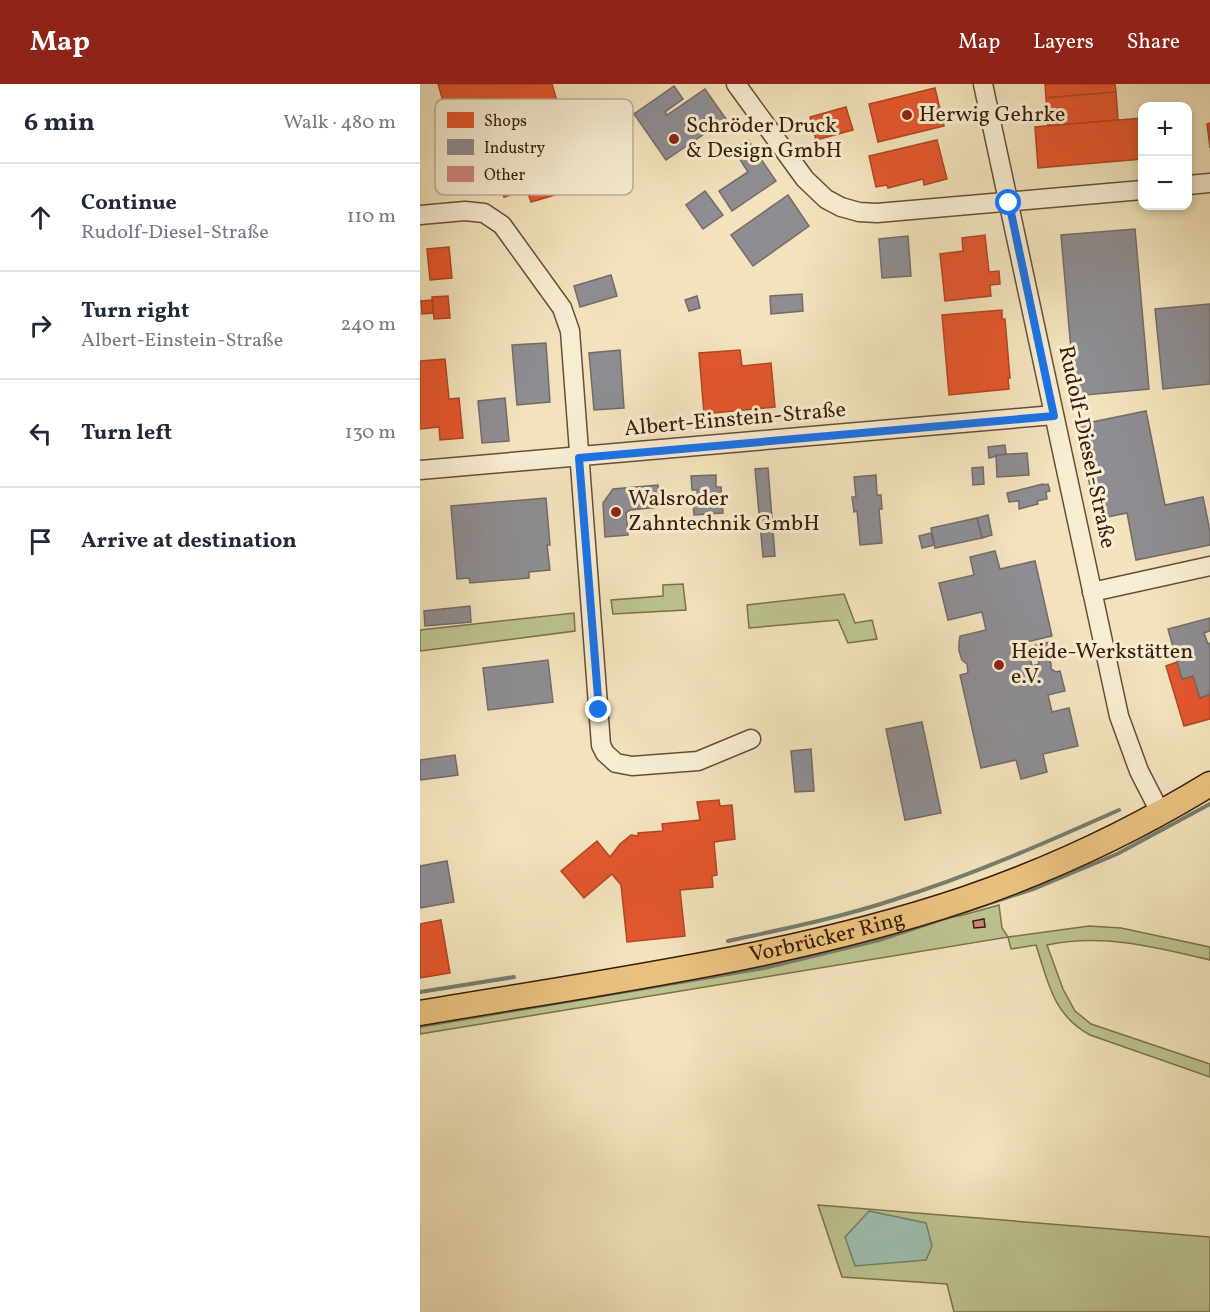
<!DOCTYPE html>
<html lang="en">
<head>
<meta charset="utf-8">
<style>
	body { margin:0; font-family:Vollkorn,serif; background:#f6f6f7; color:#1f2937 }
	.controls { position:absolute; right:18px; top:18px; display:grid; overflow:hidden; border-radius:12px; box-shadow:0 3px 9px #0003 }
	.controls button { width:54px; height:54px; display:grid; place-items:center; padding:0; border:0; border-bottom:2px solid #e0e1e3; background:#fff; color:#1f2937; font:30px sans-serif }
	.stop { position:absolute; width:18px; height:18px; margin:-14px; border:4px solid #1a73e8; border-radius:50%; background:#fff }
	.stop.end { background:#1a73e8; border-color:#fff; box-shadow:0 2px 6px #0008 }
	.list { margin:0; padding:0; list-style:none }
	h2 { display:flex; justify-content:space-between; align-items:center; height:78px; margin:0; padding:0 24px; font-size:26px }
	h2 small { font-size:20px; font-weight:400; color:#747a83 }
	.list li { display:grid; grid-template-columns:39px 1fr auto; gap:18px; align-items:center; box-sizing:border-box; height:108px; padding:0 24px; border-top:2px solid #e0e1e3 }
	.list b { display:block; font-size:22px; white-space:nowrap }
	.list p { margin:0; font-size:20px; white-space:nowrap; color:#747a83 }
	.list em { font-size:20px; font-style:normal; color:#747a83 }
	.icon { flex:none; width:33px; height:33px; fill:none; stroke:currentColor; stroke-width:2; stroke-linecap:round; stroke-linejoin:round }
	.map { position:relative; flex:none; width:790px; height:1228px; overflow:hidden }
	header { display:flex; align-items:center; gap:36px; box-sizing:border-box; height:84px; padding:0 30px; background:#8f2418; color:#fff }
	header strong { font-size:28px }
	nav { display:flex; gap:33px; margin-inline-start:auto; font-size:21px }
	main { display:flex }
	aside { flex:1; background:#fff }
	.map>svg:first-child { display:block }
	.green { fill:#bcc390; stroke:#7c704c; stroke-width:1.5 }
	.water { fill:#9bbeaf; stroke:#757e6c; stroke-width:1.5 }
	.shops { fill:#e4572e; stroke:#b14623; stroke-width:1.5 }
	.industry { fill:#8d8d92; stroke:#746b69; stroke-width:1.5 }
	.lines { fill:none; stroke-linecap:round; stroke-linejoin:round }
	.stream { stroke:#757e6c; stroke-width:4 }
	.building { fill:#d1867b; stroke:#3b1d08; stroke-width:1.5 }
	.minor-casing { stroke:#694e35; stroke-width:21 }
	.major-casing { stroke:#3b1d08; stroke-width:27 }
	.minor { stroke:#f7edd3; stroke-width:18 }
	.major { stroke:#e9c27e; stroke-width:24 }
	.route { stroke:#1a73e8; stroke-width:8 }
	.poi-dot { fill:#8f2418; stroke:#f7edd3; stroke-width:2 }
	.labels { text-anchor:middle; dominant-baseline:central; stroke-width:6; stroke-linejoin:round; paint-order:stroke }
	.poi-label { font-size:22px; fill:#3b1d08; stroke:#f7edd3; text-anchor:start }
	.street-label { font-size:22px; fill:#3b1d08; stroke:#f7edd3 }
	.key { fill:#f7edd3; stroke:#bfaf96; stroke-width:1.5 }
	.key-label { font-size:16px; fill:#3b1d08 }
</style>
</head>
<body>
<header>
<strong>Map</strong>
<nav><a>Map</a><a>Layers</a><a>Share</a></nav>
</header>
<main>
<aside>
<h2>6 min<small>Walk · 480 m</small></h2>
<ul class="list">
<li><svg class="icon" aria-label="ahead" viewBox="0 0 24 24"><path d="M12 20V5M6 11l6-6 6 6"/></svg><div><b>Continue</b><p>Rudolf-Diesel-Straße</p></div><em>110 m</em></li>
<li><svg class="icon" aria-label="right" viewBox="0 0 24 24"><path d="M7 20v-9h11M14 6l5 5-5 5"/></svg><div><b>Turn right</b><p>Albert-Einstein-Straße</p></div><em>240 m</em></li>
<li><svg class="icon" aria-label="left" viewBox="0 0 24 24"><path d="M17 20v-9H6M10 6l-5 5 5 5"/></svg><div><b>Turn left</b></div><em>130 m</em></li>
<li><svg class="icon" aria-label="arrive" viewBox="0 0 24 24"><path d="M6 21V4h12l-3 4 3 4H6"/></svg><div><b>Arrive at destination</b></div></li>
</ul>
</aside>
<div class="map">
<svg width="790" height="1228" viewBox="0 0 790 1228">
	<rect width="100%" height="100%" fill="#f2e3bc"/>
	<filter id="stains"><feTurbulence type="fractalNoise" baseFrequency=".00333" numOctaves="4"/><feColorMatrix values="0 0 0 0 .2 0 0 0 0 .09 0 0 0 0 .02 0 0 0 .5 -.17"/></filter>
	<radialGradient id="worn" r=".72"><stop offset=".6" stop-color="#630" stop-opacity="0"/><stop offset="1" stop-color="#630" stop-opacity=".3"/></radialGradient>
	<g class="green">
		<path d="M263 500 266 526 193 530 191 516 243 512V501Z"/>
		<path d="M424 510 435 539 452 536 457 555 428 559 418 536 329 544 327 521Z"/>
		<path d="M154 529 155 547 0 567V546Z"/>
		<path d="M579 821 582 844 588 853 669 842 701 844 790 863V876C736 863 683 849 627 861L643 905 655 927 671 940 790 980V993L670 951C633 931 628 898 616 861L591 865 588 853 0 950V940L314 882 543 831Z"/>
		<path d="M398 1121 790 1153V1228H534L527 1200 422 1193Z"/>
	</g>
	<path class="water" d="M449 1127 506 1139 512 1162 506 1176 435 1182 425 1153Z"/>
	<g class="shops">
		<path d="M18 0H132L157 86 147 89 152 106 111 118 107 106 84 113 80 102 61 108 48 63 37 66Z"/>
		<path d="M625 0H695L696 8 626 14Z"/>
		<path d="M515 4 524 42 458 58 449 20Z"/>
		<path d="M696 8 698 36 628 42 626 14Z"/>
		<path d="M426 23 433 46 396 56 390 33Z"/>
		<path d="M722 34V75L618 84 615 43Z"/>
		<path d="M790 39V64L787 40Z"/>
		<path d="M517 56 527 95 504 101 503 95 468 104 467 101 456 103 449 72Z"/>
		<path d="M565 151 569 188 579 187 580 200 570 201 571 212 525 217 520 170 543 167 542 154Z"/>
		<path d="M29 163 32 194 10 196 7 165Z"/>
		<path d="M28 212 30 234 14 235 12 213Z"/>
		<path d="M12 216 13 229 2 230 1 217Z"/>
		<path d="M582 226V235H585L590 294H588L589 305 529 311 522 231Z"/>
		<path d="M320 266 322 282 351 279 355 323 284 330 279 269Z"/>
		<path d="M25 275 29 315 39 314 43 354 20 356 19 343 0 345V277Z"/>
		<path d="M757 578 762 595 773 592 780 614 790 610V635L764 642 746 582Z"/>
		<path d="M299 716 300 722 312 721 315 755 294 758 297 791 292 792 293 803 260 806 265 852 207 858 201 801 192 790 164 814 141 787 177 757 190 773 200 760 211 751 218 752V749L243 747 242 740 280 736 277 718Z"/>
		<path d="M21 836 30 889 0 894V840Z"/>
	</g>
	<g class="industry">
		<path d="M254 2 263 15 245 28 247 31 285 5 306 35 246 76 214 30Z"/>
		<path d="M328 56 356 97 312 127 299 107 328 88 314 66Z"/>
		<path d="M285 107 303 131 283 145 266 121Z"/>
		<path d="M368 111 389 142 333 182 311 151Z"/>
		<path d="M715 145 729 305 655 312 641 151Z"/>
		<path d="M488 152 491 192 462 194 459 155Z"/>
		<path d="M191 191 197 212 160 223 154 202Z"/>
		<path d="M382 210 383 227 351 230 350 212Z"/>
		<path d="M277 212 280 224 269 227 265 216Z"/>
		<path d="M790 220V300L743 305 735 225Z"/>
		<path d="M126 259 130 318 97 321 92 261Z"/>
		<path d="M200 266 204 324 174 326 169 269Z"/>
		<path d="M85 314 89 357 62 359 58 317Z"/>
		<path d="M726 327 745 421 783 413 790 447V461L716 476 707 429 677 435 657 341Z"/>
		<path d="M585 361 586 370 569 374 568 363Z"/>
		<path d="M607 369 609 391 577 393 576 371Z"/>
		<path d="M563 383 564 400 553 401 552 384Z"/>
		<path d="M348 384 355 472 343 473 335 385Z"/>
		<path d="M296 391V403H301L303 429 274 431 273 418 278 417 277 406H272L271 392Z"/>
		<path d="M456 391 457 411H461L462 425H459L462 459 440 461 437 427 434 428 432 413H436L434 393Z"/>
		<path d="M623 400V401L628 400 630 407 626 408 627 415 617 417 618 420 599 425V417L589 418 587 409Z"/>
		<path d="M238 401 240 423 210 426 206 429 208 451 185 453 183 419 193 405Z"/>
		<path d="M126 414 130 461H127L130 486 109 488V494L50 499 49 494 37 495 31 422Z"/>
		<path d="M568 431 572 451 562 454 557 434Z"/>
		<path d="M557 434 562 454 515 464 511 444Z"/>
		<path d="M511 449 514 461 502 464 499 452Z"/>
		<path d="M575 467 580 485 615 477 632 552 606 558 607 563 635 557 636 563 609 569 612 582 619 580 618 575 627 573 631 579V585L636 588 640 587 645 607 628 611 632 628 649 624 658 662 623 670 627 688 601 695 596 676 561 684 540 591 548 589 547 580 542 576 539 567V559L540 552 566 546 562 528 528 536 519 499 554 491 550 473Z"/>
		<path d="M50 522 51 538 5 542 4 527Z"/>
		<path d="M790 534V547L784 549 788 560 790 559V610L780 614 773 592 762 595 748 545Z"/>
		<path d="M128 576 133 618 68 626 63 584Z"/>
		<path d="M502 638 521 729 485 736 466 645Z"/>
		<path d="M391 665 394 707 375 708 371 667Z"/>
		<path d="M35 671 38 691 0 696V676Z"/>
		<path d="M27 777 34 818 0 824V782Z"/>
	</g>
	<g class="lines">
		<g class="stream">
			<path d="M308 857C363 845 419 834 473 816 550 792 625 759 699 726"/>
			<path d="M0 908 94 893"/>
			<path d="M0 942 344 884 459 856 616 804 697 770 790 720"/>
		</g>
	</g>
	<path class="building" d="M564 835 565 843 554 844 553 837Z"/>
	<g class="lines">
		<g class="minor-casing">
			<g id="minor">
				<path d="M316 0 385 95 406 115 421 123 439 128 457 129 722 106"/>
				<path d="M563 0 699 632 719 687 741 730"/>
				<path d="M768 101 790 99"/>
				<path d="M0 131 45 127 64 129 82 141 142 224 150 247 181 661 185 669 196 679 212 682 278 677 331 655"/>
				<path d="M0 386 634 331"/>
				<path d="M672 508 790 482"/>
			</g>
		</g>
		<g class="major-casing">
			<g id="major">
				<path id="s1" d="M0 929C181 898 370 874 545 815 630 786 713 747 790 700"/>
			</g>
		</g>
		<use href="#minor" class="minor"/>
		<use href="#major" class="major"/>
	</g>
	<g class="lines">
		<path class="route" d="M179 626 159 374 634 332 589 119"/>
	</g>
	<g class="poi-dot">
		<circle cx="487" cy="31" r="6"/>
		<circle cx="254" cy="55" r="6"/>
		<circle cx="196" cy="428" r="6"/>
		<circle cx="579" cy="581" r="6"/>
	</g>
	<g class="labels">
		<g class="poi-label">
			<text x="499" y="31">Herwig Gehrke</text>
			<text x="266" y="42">Schröder Druck<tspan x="266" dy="25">&amp; Design GmbH</tspan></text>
			<text x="208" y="415">Walsroder<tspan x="208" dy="25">Zahntechnik GmbH</tspan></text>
			<text x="591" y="568">Heide-Werkstätten<tspan x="591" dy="25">e.V.</tspan></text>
		</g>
		<g class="street-label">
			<text transform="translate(315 336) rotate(-5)">Albert-Einstein-Straße</text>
			<text transform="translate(666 363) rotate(78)">Rudolf-Diesel-Straße</text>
			<text stroke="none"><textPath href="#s1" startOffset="414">Vorbrücker Ring</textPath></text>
		</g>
	</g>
	<rect x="15" y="15" width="198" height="96" rx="9" class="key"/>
	<rect x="27" y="28" width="27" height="16" fill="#e4572e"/>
	<rect x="27" y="55" width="27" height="16" fill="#8d8d92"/>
	<rect x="27" y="82" width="27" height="16" fill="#d1867b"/>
	<g class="key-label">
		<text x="64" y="42">Shops</text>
		<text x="64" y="69">Industry</text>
		<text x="64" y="96">Other</text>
	</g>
	<rect width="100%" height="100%" filter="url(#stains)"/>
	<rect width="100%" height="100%" fill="url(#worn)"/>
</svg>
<div class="controls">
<button>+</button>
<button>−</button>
</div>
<div class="stop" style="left:589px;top:119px"></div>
<div class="stop end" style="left:179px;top:626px"></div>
</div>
</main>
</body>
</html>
